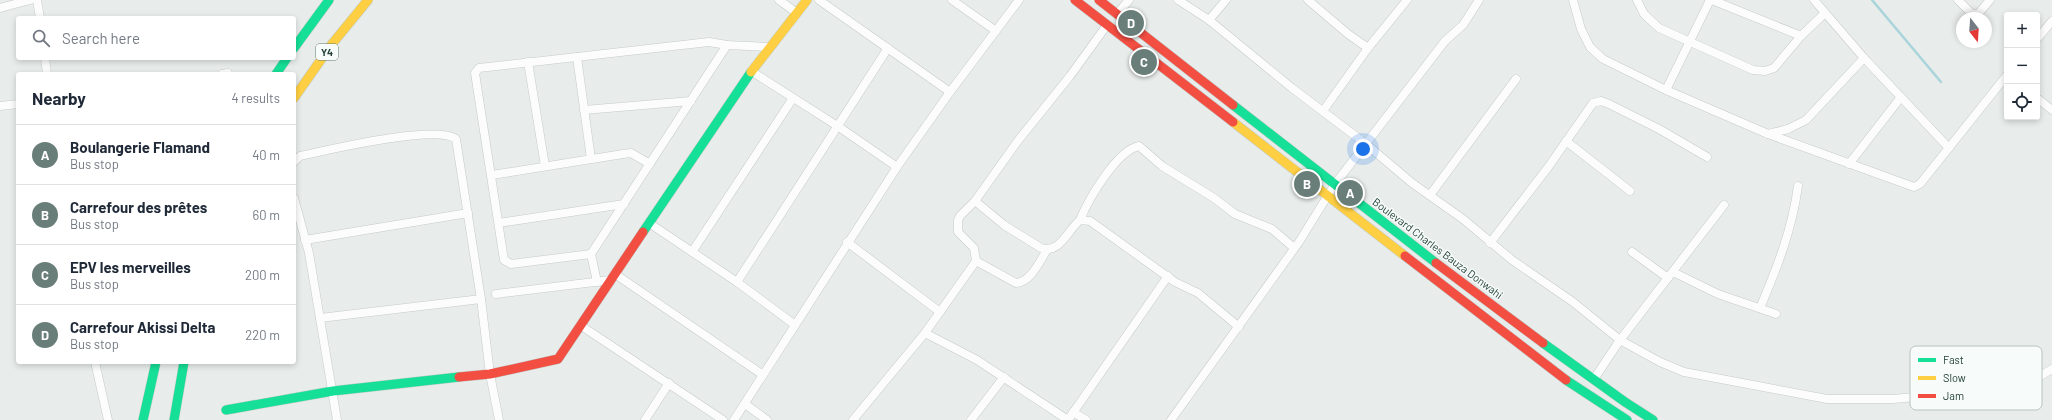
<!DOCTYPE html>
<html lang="en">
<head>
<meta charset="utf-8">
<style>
	body { margin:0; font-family:Barlow,sans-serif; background:#f2f2f3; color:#1f2937 }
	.controls { position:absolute; right:12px; top:12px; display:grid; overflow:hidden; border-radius:4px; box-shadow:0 2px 6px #0003 }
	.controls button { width:36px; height:36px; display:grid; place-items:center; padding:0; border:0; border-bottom:1px solid #e0e1e3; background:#fff; color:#1f2937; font:20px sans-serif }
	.compass { position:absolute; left:1956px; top:12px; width:36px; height:36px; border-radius:50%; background:#fff; box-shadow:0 2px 6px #0003; rotate:163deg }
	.you { position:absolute; left:1363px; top:149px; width:14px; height:14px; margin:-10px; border:3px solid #fff; border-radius:50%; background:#1a73e8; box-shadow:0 0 0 6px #1a73e833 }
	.badge { display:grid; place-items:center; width:26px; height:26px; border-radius:50%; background:#697e78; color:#fff; font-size:13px; font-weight:700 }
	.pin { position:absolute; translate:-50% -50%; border:2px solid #fff; box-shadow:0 1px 4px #0006 }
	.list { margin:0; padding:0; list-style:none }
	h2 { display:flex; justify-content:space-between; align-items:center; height:52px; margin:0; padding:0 16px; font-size:17px }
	h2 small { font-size:13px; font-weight:400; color:#747a83 }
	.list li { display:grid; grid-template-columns:26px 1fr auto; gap:12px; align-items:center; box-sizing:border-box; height:60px; padding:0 16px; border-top:1px solid #e0e1e3 }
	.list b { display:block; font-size:15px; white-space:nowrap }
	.list p { margin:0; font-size:13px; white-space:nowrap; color:#747a83 }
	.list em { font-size:13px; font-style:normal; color:#747a83 }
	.icon { flex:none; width:22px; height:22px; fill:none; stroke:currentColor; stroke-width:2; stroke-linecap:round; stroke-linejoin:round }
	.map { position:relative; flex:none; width:2052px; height:420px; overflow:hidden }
	.search { position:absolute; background:#fff; box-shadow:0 2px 6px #0003; left:16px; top:16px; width:280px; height:44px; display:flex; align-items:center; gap:10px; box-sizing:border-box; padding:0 14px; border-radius:4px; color:#747a83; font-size:15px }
	.panel { position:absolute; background:#fff; box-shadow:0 2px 6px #0003; left:16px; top:72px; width:280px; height:292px; border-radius:4px }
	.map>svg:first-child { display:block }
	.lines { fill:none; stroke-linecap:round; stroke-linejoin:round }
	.stream { stroke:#a9d4db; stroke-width:2.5 }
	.street-casing { stroke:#c5cac8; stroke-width:9 }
	.fast-casing { stroke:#c3cbc8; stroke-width:10 }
	.slow-casing { stroke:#c3cbc8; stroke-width:10 }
	.jam-casing { stroke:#c3cbc8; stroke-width:10 }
	.street { stroke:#fcfcfc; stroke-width:8 }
	.fast { stroke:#16e098; stroke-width:9 }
	.slow { stroke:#ffcf43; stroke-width:9 }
	.jam { stroke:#f24e42; stroke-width:9 }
	.labels { text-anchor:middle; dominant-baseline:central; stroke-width:3; stroke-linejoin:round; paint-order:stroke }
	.shield { fill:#f7fbf9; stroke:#637a73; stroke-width:1 }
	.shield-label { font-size:10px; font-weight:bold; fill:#24423a }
	.street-label { font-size:11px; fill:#24423a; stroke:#f7fbf9 }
	.key { fill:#f7fbf9; stroke:#b8c4c0; stroke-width:1 }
	.key-label { font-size:11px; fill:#24423a }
</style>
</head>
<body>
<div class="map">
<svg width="2052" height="420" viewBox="0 0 2052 420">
	<rect width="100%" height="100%" fill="#e8edeb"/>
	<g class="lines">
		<path class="stream" d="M1872 0 1941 82"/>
		<g class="street-casing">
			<g id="street">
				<path d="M37 0 40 18"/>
				<path d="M779 0 797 13"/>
				<path d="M819 0 950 92"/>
				<path d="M952 0 996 31"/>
				<path d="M1178 0 1209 20 1292 88 1366 144 1412 183 1463 219 1512 260 1573 302 1620 340 1594 379"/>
				<path d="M1308 0 1348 34 1368 48"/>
				<path d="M1573 0 1581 29 1590 47 1603 59 1666 90 1768 134 1914 187 1920 184 2007 75"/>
				<path d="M1637 0 1644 14 1659 28 1753 70 1765 71 1774 68 1801 36 1825 13"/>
				<path d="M1712 0 1801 36"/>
				<path d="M1814 0 1864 58 1949 148"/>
				<path d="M1958 0 1972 14H1978L1990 0"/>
				<path d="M0 8 30 0"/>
				<path d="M1117 14 1129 0"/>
				<path d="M1209 20 1226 0"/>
				<path d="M2037 39 2052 21"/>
				<path d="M577 57 591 159"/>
				<path d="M45 58 47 74"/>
				<path d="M528 62 545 166"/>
				<path d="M751 71 839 127 897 167"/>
				<path d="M222 74 228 73"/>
				<path d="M1666 90 1710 0"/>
				<path d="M2037 98 2052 110"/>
				<path d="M0 106 18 104"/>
				<path d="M584 110 691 101"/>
				<path d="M1323 111 1368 48 1407 0"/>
				<path d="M1768 134 1788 129 1806 120 1864 58"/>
				<path d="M1566 141 1630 191"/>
				<path d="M294 162 300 156C328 150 436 124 456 139L481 299 490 374 499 420"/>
				<path d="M1849 164 1901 97"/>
				<path d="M492 175 623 154 631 153 650 164"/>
				<path d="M1430 195 1516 79"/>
				<path d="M294 198 309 253 337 420"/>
				<path d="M975 201 1004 225 1041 248C1060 254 1067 231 1080 220L1090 221 1175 282 1198 293 1239 327"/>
				<path d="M1724 205 1620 340 1660 362 1684 372 1827 399H1893L1949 394 2042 375 2052 369"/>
				<path d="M1080 220C1088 200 1117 150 1139 146L1162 166 1214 198 1235 214 1272 229 1294 248"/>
				<path d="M499 223 624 204"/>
				<path d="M649 223 737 282 795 325"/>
				<path d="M305 240 468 213"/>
				<path d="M847 242 940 312"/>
				<path d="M1490 243 1549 166 1593 103 1601 101 1609 104 1659 129 1707 157"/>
				<path d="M692 252 793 98"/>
				<path d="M1632 252 1668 278"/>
				<path d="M591 254 511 264 504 260 475 73 479 68 709 42 727 45 770 47"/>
				<path d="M976 261 1016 283C1031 282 1039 262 1047 250"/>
				<path d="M1673 272 1718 294 1776 314"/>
				<path d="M615 274 763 375"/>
				<path d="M597 282 591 254 727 45"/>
				<path d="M737 282 888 48"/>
				<path d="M496 294 611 280"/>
				<path d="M1760 308C1777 268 1792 230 1798 186"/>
				<path d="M320 318 481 299"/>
				<path d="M580 325 723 420"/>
				<path d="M925 333 977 360 1068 420"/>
				<path d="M95 362 108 420"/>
				<path d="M745 404 767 420"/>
				<path d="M1073 412 1086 420"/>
				<path d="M645 420 669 383"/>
				<path d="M734 420 897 167 950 92 1019 0"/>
				<path d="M853 420 925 333 976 261 974 248 958 232V220L960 216 975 201 1017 142 1070 76 1107 25"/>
				<path d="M971 420 1004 377"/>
				<path d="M1068 420 1168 276"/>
				<path d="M1171 420 1299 242 1335 184 1445 41 1463 25 1479 0"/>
			</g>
		</g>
		<g class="fast-casing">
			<g id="fast">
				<path d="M294 48 329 0"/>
				<path d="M276 74 287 58"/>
				<path d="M1233 105 1436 263"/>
				<path d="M643 232 751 72"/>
				<path d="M1543 343 1625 402 1653 420"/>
				<path d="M1566 380 1627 420"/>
				<path d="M226 410 333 391 459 377"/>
				<path d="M143 420 156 362"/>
				<path d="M174 420 184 362"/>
			</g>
		</g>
		<g class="slow-casing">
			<g id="slow">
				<path d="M751 72 807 0"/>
				<path d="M294 98 332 44 368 0"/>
				<path d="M1233 122 1405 256"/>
			</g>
		</g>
		<g class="jam-casing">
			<g id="jam">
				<path d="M1075 0 1233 122"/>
				<path d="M1099 0 1233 105"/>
				<path d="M1405 256 1566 380"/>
				<path d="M1436 263 1543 343"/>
				<path d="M459 377 490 374 558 359 643 232"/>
			</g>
		</g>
		<use href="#street" class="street"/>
		<use href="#fast" class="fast"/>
		<use href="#slow" class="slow"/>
		<use href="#jam" class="jam"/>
	</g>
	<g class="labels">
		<rect class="shield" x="316" y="44" width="22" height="16" rx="3"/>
		<g class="shield-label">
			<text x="327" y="52">Y4</text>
		</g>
		<g class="street-label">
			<text transform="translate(1438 248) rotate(37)">Boulevard Charles Bauza Donwahi</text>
		</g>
	</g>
	<rect x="1910" y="346" width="132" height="64" rx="6" class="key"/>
	<rect x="1918" y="358" width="18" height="4" fill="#16e098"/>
	<rect x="1918" y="376" width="18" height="4" fill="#ffcf43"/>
	<rect x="1918" y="394" width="18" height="4" fill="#f24e42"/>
	<g class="key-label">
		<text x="1943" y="364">Fast</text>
		<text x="1943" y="382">Slow</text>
		<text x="1943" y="400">Jam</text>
	</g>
</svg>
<div class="controls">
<button>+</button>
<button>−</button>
<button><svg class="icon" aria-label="locate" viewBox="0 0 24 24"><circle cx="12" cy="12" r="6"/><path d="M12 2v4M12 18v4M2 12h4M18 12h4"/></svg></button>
</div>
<svg class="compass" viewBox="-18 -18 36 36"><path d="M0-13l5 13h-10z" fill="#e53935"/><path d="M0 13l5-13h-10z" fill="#747a83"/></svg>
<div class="you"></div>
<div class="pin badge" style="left:1350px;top:193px">A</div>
<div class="pin badge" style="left:1307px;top:184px">B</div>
<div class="pin badge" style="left:1144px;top:62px">C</div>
<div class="pin badge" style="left:1131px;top:23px">D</div>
<div class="search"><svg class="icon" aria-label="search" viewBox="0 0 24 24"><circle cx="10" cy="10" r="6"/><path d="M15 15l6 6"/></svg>Search here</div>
<section class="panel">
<h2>Nearby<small>4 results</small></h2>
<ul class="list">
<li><span class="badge">A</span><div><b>Boulangerie Flamand</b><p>Bus stop</p></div><em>40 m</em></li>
<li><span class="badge">B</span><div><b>Carrefour des prêtes</b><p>Bus stop</p></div><em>60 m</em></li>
<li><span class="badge">C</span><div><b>EPV les merveilles</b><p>Bus stop</p></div><em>200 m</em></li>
<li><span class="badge">D</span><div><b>Carrefour Akissi Delta</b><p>Bus stop</p></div><em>220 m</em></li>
</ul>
</section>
</div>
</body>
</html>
